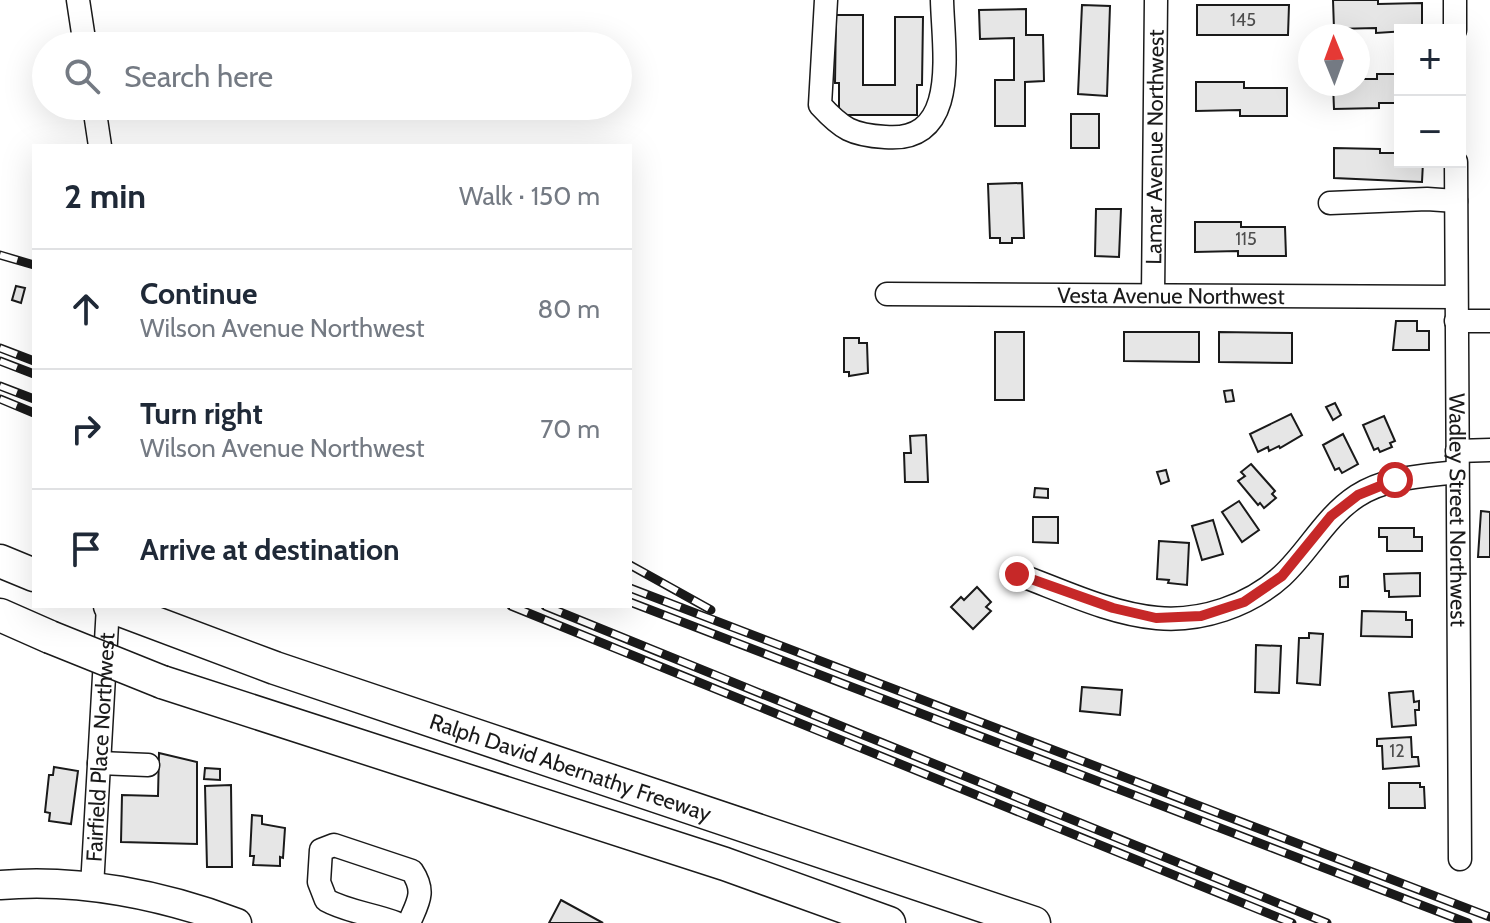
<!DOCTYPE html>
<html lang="en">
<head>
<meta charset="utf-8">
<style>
	body { margin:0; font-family:Cabin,sans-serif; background:#f2f2f3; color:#1f2937 }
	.controls { position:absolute; right:24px; top:24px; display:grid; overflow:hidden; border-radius:0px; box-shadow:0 8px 32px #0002 }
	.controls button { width:72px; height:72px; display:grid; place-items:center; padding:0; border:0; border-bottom:2px solid #e0e1e3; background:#fff; color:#1f2937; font:40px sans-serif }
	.compass { position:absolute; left:1298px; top:24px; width:72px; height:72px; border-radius:50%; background:#fff; box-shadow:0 8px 32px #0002; rotate:359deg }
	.stop { position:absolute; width:24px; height:24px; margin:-18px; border:6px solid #c62828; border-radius:50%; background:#fff }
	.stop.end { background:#c62828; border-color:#fff; box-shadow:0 2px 8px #0008 }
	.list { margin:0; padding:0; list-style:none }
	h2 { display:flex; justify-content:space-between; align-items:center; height:104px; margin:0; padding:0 32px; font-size:34px }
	h2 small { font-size:26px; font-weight:400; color:#747a83 }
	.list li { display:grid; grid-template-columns:52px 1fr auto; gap:24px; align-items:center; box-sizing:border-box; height:120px; padding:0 32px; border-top:2px solid #e0e1e3 }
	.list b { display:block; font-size:30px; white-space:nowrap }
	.list p { margin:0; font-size:26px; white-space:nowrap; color:#747a83 }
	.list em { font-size:26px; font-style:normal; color:#747a83 }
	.icon { flex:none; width:44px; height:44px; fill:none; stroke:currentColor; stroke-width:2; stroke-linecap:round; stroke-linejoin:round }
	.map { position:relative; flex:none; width:1490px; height:923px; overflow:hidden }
	.search { position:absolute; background:#fff; box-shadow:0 8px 32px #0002; left:32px; top:32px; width:600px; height:88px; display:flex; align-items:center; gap:20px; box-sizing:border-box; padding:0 28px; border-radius:44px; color:#747a83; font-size:30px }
	.panel { position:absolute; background:#fff; box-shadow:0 8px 32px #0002; left:32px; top:144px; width:600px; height:464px; border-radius:0px }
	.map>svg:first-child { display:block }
	.building { fill:#e6e6e6; stroke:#1a1a1a; stroke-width:2 }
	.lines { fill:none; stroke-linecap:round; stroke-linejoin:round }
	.minor-casing { stroke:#1a1a1a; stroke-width:25 }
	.major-casing { stroke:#1a1a1a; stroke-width:31 }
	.highway-casing { stroke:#1a1a1a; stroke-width:35 }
	.minor { stroke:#fff; stroke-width:22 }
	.major { stroke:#fff; stroke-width:28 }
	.highway { stroke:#fff; stroke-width:32 }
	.rail-casing { stroke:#1a1a1a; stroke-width:9 }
	.rail { stroke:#fff; stroke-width:6; stroke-dasharray:18; stroke-linecap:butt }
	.highway-bridge-casing { stroke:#1a1a1a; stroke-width:35; stroke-linecap:butt }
	.highway-bridge { stroke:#fff; stroke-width:32 }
	.route { stroke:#c62828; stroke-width:10 }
	.labels { text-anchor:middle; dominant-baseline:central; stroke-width:6; stroke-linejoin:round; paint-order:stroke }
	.number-label { font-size:18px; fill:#4d4d4d }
	.street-label { font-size:22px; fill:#1a1a1a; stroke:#fff }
</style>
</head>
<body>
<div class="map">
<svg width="1490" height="923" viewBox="0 0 1490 923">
	<rect width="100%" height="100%" fill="#fff"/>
	<g class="building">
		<path d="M1333 0H1378V4L1422 3V30L1376 33V28L1334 29Z"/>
		<path d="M1082 5 1110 6 1107 96 1078 94Z"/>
		<path d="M1197 5H1289L1288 35H1197Z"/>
		<path d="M1026 9V35H1043L1044 81 1025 82V126H995V80H1014V38L980 39 979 10Z"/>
		<path d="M836 15H863V85H895V17H923L922 85H917V115H839V83H835Z"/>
		<path d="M1377 74H1400V103H1379V108L1334 109 1333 84H1358V79H1377Z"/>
		<path d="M1196 82H1244V88H1287V116H1240V110L1196 111Z"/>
		<rect x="1071" y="114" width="28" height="34"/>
		<path d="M1334 148 1380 149V153H1400V162H1423L1422 182 1334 178Z"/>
		<path d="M1022 183 1024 238H1012V243H1000V238H990L988 184Z"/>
		<path d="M1096 209H1121L1119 257 1095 256Z"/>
		<path d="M1195 222H1241V227H1285L1286 256H1238V251L1195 252Z"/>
		<path d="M16 286 25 288 21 303 12 300Z"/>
		<path d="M1396 321H1417V331H1429V350H1393Z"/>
		<rect x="995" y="332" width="29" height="68"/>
		<path d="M1124 332H1199V362L1124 361Z"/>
		<path d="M1219 332 1292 333V363L1219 362Z"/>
		<path d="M844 338H859V343H867L868 373 849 376V372H844Z"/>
		<path d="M1232 390 1234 401 1226 402 1224 391Z"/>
		<path d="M1335 403 1341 415 1333 420 1326 407Z"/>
		<path d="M1291 414 1302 435 1280 448 1279 446 1269 451 1268 447 1258 452 1250 434Z"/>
		<path d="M1384 416 1395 441 1390 443 1392 447 1380 452 1378 448 1374 450 1363 425Z"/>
		<path d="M1343 434 1358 464 1342 473 1339 468 1335 470 1323 445Z"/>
		<path d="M926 435 928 482H905L904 453H911L910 436Z"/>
		<path d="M1251 464 1275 491 1272 494 1276 498 1264 508 1260 503 1258 505 1238 481 1245 476 1241 472Z"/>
		<path d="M1166 470 1169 481 1161 484 1157 472Z"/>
		<path d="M1035 488 1048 489V498L1034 497Z"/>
		<path d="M1239 501 1259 530 1242 542 1222 512Z"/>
		<path d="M1481 511 1490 512V557H1478Z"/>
		<path d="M1033 517H1058V543L1033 542Z"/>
		<path d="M1213 520 1223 554 1202 560 1192 526Z"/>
		<path d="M1379 528H1414V537H1422V551H1387V537H1379Z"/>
		<path d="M1159 541 1189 543 1187 585 1168 583 1169 580 1157 579Z"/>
		<path d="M1420 573V596L1389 597V591H1385L1384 574Z"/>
		<path d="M1348 576V587H1340V577Z"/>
		<path d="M977 587 991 602 986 607 991 611 973 629 951 607 961 597 964 600Z"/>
		<path d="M1362 611 1406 612V620H1412V637L1361 636Z"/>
		<path d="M1309 633 1323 634 1320 685 1297 683 1299 638H1309Z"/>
		<path d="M1256 645 1281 646 1279 693 1255 692Z"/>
		<path d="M1082 687 1122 690 1120 715 1080 711Z"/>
		<path d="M1413 691 1414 702 1419 701V710H1415L1416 725 1392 727 1389 693Z"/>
		<path d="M1411 737 1412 757H1418L1419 766 1383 769 1382 746H1377V739Z"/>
		<path d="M159 753 197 762V844L121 842 122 795 158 796Z"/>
		<path d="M54 767 78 771 71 824 49 821 50 813 45 812 49 775H53Z"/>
		<path d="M205 768 220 769V780L204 779Z"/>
		<path d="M1389 783H1420V787H1424L1425 808H1389Z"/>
		<path d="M231 785 232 867H207L205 786Z"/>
		<path d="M252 815 262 816V824L285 828 283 858 280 857V866L253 865 254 856H250Z"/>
		<path d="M561 900 603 923H549Z"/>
	</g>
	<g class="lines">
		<g class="minor-casing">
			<g id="minor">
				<path d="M78 0 85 46"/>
				<path d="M826 0 820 105C842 129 852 135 885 137 961 144 943 49 942 0"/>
				<path d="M1455 0V30"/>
				<path d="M94 106 100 146"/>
				<path id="s1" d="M1456 162 1460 859"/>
				<path d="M1330 203 1427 199 1456 201"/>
				<path id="s2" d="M887 294 1456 297"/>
				<path id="s3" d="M1153 295 1156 0"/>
				<path d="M1456 321H1490"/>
				<path d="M1457 451 1490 450"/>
				<path d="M1017 574C1061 590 1110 614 1157 618 1201 622 1249 606 1282 576 1309 551 1325 517 1357 496 1386 477 1424 476 1457 472"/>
				<path d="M99 763 148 765"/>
				<path id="s4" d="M92 887 108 606"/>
				<path d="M396 923C373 914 348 912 326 900L319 882 321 850 334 845 412 871C426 892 418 902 409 923"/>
			</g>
		</g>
		<g class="major-casing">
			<path id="major" d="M0 885C79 878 163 895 237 923"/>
		</g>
		<g class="highway-casing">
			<g id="highway">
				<path d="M0 561 34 575"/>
				<path id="s5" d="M110 606 275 668 1034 923"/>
				<path d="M0 615 50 637"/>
				<path d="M162 682 725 864 889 923"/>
			</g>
		</g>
		<use href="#minor" class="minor"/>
		<use href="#major" class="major"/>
		<use href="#highway" class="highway"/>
		<g class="rail-casing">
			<g id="rail">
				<path d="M0 255 34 265"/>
				<path d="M0 348 34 361"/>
				<path d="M0 361 34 374"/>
				<path d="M0 386 34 399"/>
				<path d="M0 399 34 413"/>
				<path d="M630 565 711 610"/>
				<path d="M630 588 1490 917"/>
				<path d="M630 602 1468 923"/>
				<path d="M511 606 1292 923"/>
				<path d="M545 606 1327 923"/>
			</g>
		</g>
		<use href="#rail" class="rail"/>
		<g class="highway-bridge-casing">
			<path id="highway-bridge" d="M50 637 162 682"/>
		</g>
		<use href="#highway-bridge" class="highway-bridge"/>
	</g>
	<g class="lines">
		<path class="route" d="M1017 574 1113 608 1156 618 1201 616 1244 602 1282 576 1331 516 1358 495 1395 480"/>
	</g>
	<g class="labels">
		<g class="number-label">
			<text x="1243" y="20">145</text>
			<text x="1246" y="239">115</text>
			<text x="1397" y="751">12</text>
		</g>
		<g class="street-label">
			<text stroke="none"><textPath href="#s3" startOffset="148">Lamar Avenue Northwest</textPath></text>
			<text stroke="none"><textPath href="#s2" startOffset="284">Vesta Avenue Northwest</textPath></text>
			<text stroke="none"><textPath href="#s1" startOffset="348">Wadley Street Northwest</textPath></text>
			<text stroke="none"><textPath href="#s4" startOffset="140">Fairfield Place Northwest</textPath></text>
			<text stroke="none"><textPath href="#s5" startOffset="488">Ralph David Abernathy Freeway</textPath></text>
		</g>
	</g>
</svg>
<div class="controls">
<button>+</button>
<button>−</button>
</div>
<svg class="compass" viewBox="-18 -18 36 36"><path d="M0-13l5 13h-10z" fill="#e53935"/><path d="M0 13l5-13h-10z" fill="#747a83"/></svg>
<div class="stop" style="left:1395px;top:480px"></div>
<div class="stop end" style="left:1017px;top:574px"></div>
<div class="search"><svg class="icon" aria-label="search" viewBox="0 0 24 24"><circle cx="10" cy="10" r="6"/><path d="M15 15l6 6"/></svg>Search here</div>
<section class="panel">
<h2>2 min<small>Walk · 150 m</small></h2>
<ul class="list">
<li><svg class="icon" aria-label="ahead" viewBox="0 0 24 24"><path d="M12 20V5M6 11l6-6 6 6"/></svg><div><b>Continue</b><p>Wilson Avenue Northwest</p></div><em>80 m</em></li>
<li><svg class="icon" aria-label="right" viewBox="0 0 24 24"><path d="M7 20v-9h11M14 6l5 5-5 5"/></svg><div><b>Turn right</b><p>Wilson Avenue Northwest</p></div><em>70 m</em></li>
<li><svg class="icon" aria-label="arrive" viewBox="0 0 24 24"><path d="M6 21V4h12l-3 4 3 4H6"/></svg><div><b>Arrive at destination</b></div></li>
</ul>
</section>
</div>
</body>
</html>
